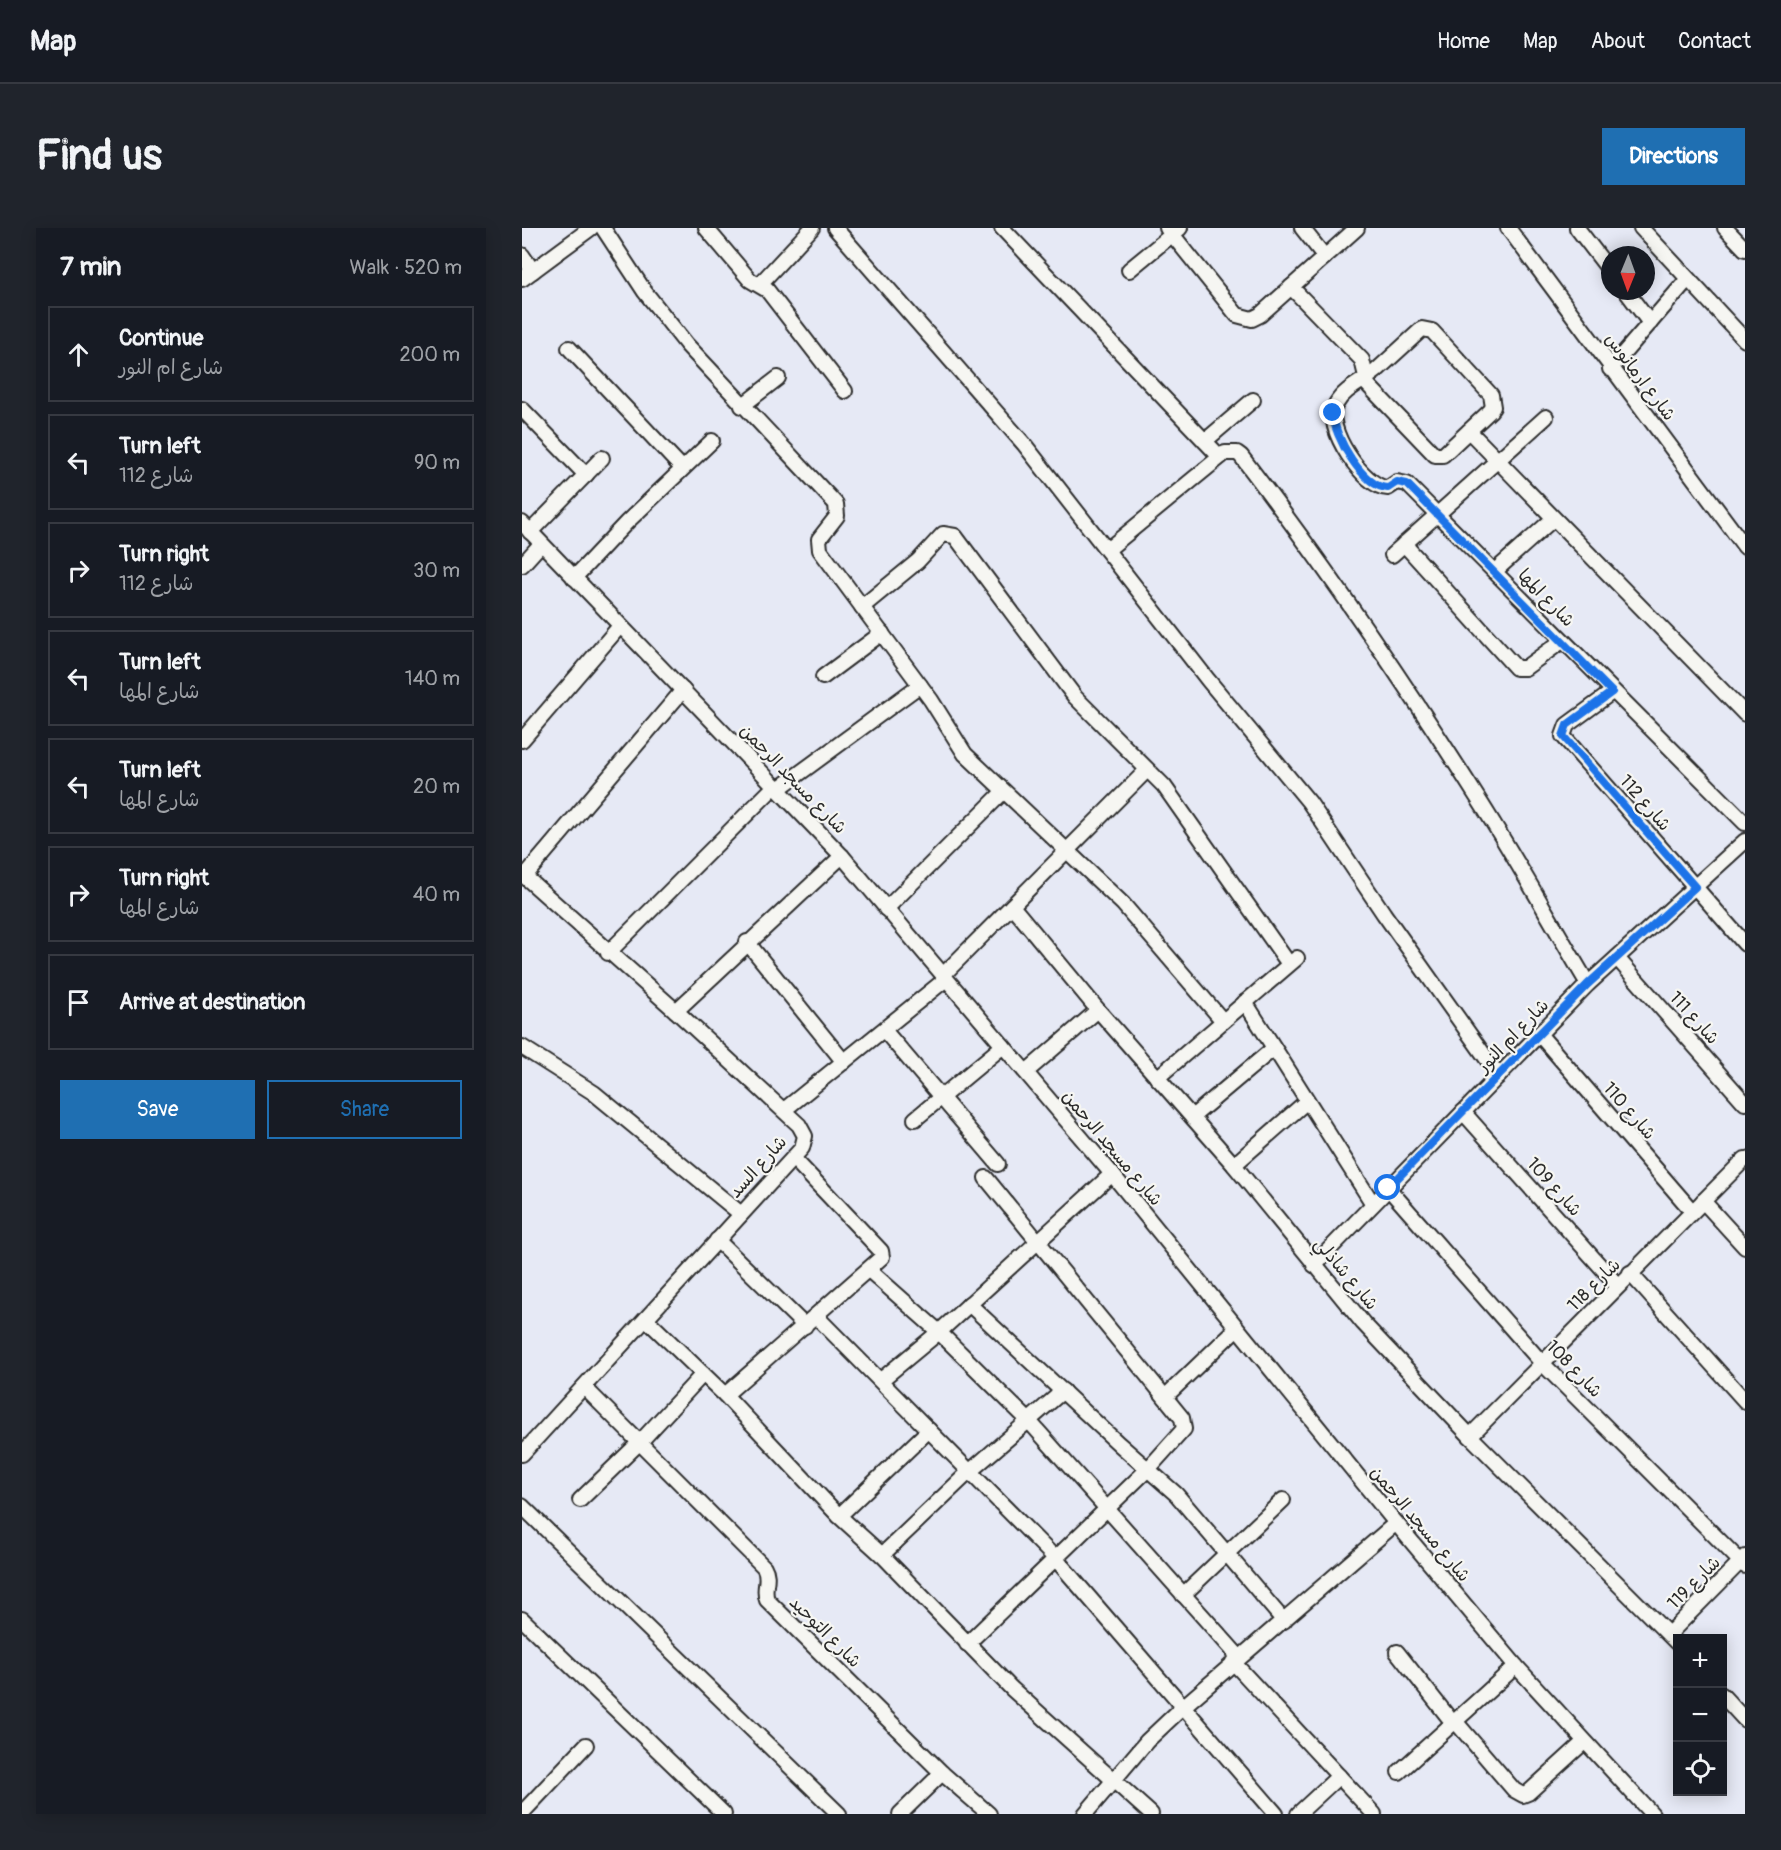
<!DOCTYPE html>
<html lang="en">
<head>
<meta charset="utf-8">
<style>
	body { margin:0; font-family:Pangolin,"Playpen Sans Arabic",sans-serif; background:#20242c; color:#f1f3f6 }
	.controls { position:absolute; right:18px; bottom:18px; display:grid; overflow:hidden; border-radius:0px; box-shadow:0 3px 15px #0003 }
	.controls button { width:54px; height:54px; display:grid; place-items:center; padding:0; border:0; border-bottom:2px solid #363941; background:#171b24; color:#f1f3f6; font:30px sans-serif }
	.compass { position:absolute; left:1079px; top:18px; width:54px; height:54px; border-radius:50%; background:#171b24; box-shadow:0 3px 15px #0003; rotate:181deg }
	.stop { position:absolute; width:18px; height:18px; margin:-14px; border:4px solid #1a73e8; border-radius:50%; background:#fff }
	.stop.end { background:#1a73e8; border-color:#fff; box-shadow:0 2px 6px #0008 }
	.list { margin:0; padding:0; list-style:none }
	h2 { display:flex; justify-content:space-between; align-items:center; height:78px; margin:0; padding:0 24px; font-size:26px }
	h2 small { font-size:20px; font-weight:400; color:#9ea1a6 }
	.list li { display:grid; grid-template-columns:39px 1fr auto; gap:18px; align-items:center; box-sizing:border-box; height:96px; margin:0 12px 12px; padding:0 12px; border:2px solid #363941; border-radius:0px }
	.list b { display:block; font-size:22px; white-space:nowrap }
	.list p { margin:0; font-size:20px; white-space:nowrap; color:#9ea1a6 }
	.list em { font-size:20px; font-style:normal; color:#9ea1a6 }
	.actions { display:flex; gap:12px; padding:18px 24px }
	.actions a { flex:1; padding:14px 0; border:2px solid #1f6fb2; border-radius:0px; text-align:center; font-size:21px; color:#1f6fb2 }
	.actions .main { background:#1f6fb2; color:#fff }
	.icon { flex:none; width:33px; height:33px; fill:none; stroke:currentColor; stroke-width:2; stroke-linecap:round; stroke-linejoin:round }
	.map { position:relative; flex:none; width:1223px; height:1586px; overflow:hidden; border-radius:0px }
	header { display:flex; align-items:center; gap:36px; box-sizing:border-box; height:84px; padding:0 30px; background:#171b24; border-bottom:2px solid #363941 }
	header strong { font-size:28px }
	nav { display:flex; gap:33px; margin-inline-start:auto; font-size:21px }
	.intro { display:flex; align-items:center; justify-content:space-between; box-sizing:border-box; height:144px; padding:0 36px }
	h1 { margin:0; font-size:42px }
	.button { padding:15px 27px; border-radius:0px; background:#1f6fb2; color:#fff; font-size:21px; font-weight:700 }
	main { display:flex; gap:36px; padding:0 36px }
	aside { flex:1; background:#171b24; border-radius:0px; box-shadow:0 3px 15px #0003 }
	.map>svg:first-child { display:block }
	.lines { fill:none; stroke-linecap:round; stroke-linejoin:round }
	.minor-casing { stroke:#2b2b2b; stroke-width:18 }
	.minor { stroke:#f6f6f2; stroke-width:14 }
	.route { stroke:#1a73e8; stroke-width:8 }
	.labels { text-anchor:middle; dominant-baseline:central; stroke-width:4.5; stroke-linejoin:round; paint-order:stroke }
	.street-label { font-size:18px; fill:#2b2b2b; stroke:#f6f6f2 }
</style>
</head>
<body>
<header>
<strong>Map</strong>
<nav><a>Home</a><a>Map</a><a>About</a><a>Contact</a></nav>
</header>
<div class="intro"><h1>Find us</h1><a class="button">Directions</a></div>
<main>
<aside>
<h2>7 min<small>Walk · 520 m</small></h2>
<ul class="list">
<li><svg class="icon" aria-label="ahead" viewBox="0 0 24 24"><path d="M12 20V5M6 11l6-6 6 6"/></svg><div><b>Continue</b><p>شارع ام النور</p></div><em>200 m</em></li>
<li><svg class="icon" aria-label="left" viewBox="0 0 24 24"><path d="M17 20v-9H6M10 6l-5 5 5 5"/></svg><div><b>Turn left</b><p>شارع 112</p></div><em>90 m</em></li>
<li><svg class="icon" aria-label="right" viewBox="0 0 24 24"><path d="M7 20v-9h11M14 6l5 5-5 5"/></svg><div><b>Turn right</b><p>شارع 112</p></div><em>30 m</em></li>
<li><svg class="icon" aria-label="left" viewBox="0 0 24 24"><path d="M17 20v-9H6M10 6l-5 5 5 5"/></svg><div><b>Turn left</b><p>شارع المها</p></div><em>140 m</em></li>
<li><svg class="icon" aria-label="left" viewBox="0 0 24 24"><path d="M17 20v-9H6M10 6l-5 5 5 5"/></svg><div><b>Turn left</b><p>شارع المها</p></div><em>20 m</em></li>
<li><svg class="icon" aria-label="right" viewBox="0 0 24 24"><path d="M7 20v-9h11M14 6l5 5-5 5"/></svg><div><b>Turn right</b><p>شارع المها</p></div><em>40 m</em></li>
<li><svg class="icon" aria-label="arrive" viewBox="0 0 24 24"><path d="M6 21V4h12l-3 4 3 4H6"/></svg><div><b>Arrive at destination</b></div></li>
</ul>
<div class="actions"><a class="main">Save</a><a>Share</a></div>
</aside>
<div class="map">
<svg width="1223" height="1586" viewBox="0 0 1223 1586">
	<rect width="100%" height="100%" fill="#e6e9f5"/>
	<filter id="ink" filterUnits="userSpaceOnUse"><feTurbulence type="fractalNoise" baseFrequency=".0167" numOctaves="2"/><feDisplacementMap in="SourceGraphic" scale="12" xChannelSelector="R" yChannelSelector="G"/><feConvolveMatrix kernelMatrix="1 2 1 2 8 2 1 2 1" color-interpolation-filters="sRGB"/></filter>
	<g filter="url(#ink)">
		<g class="lines">
			<g class="minor-casing">
				<g id="minor">
					<path d="M81 0 123 64 165 117 314 276 315 288 297 311 298 322 409 472 443 526 601 676 701 793"/>
					<path d="M184 0 228 52 245 62 323 163"/>
					<path d="M313 0 502 216 686 452 787 574 862 686 977 848"/>
					<path d="M480 0 698 229"/>
					<path d="M645 0 715 87 730 91 738 87 835 0"/>
					<path d="M780 0 803 29"/>
					<path d="M986 0 1223 319"/>
					<path d="M1055 0 1088 43"/>
					<path d="M1119 0 1223 112"/>
					<path d="M1203 0 1223 21"/>
					<path d="M0 27 11 43"/>
					<path d="M607 42 658 0"/>
					<path d="M0 51 69 0"/>
					<path d="M238 56 290 0"/>
					<path d="M769 59 840 132 846 157 913 227H921L968 183 971 179 969 167 910 103 900 101 854 143C841 154 823 160 814 176 800 198 843 261 866 260L875 254 885 256 1223 595"/>
					<path d="M1104 63 1128 95"/>
					<path d="M47 120 160 240"/>
					<path d="M1088 141 1165 52"/>
					<path d="M220 178 256 150"/>
					<path d="M0 181 64 247"/>
					<path d="M947 203 1223 486"/>
					<path d="M683 213 731 172"/>
					<path d="M0 295 320 628 590 946 874 1295 994 1438 1130 1586"/>
					<path d="M8 304 80 230"/>
					<path d="M882 316 994 440H1003L1040 413"/>
					<path d="M585 322 703 225H715L719 228C803 338 881 452 955 569 994 630 1029 694 1066 756"/>
					<path d="M870 327 1024 189"/>
					<path d="M0 337 19 316"/>
					<path d="M973 343 1031 291"/>
					<path d="M52 350 105 294 190 213"/>
					<path d="M340 379 396 333 421 306 433 308 553 469 642 558 767 736"/>
					<path d="M301 449 360 405"/>
					<path d="M1090 464 1045 497 1041 508 1223 716"/>
					<path d="M0 512 98 398"/>
					<path d="M256 561 398 457"/>
					<path d="M0 646 154 783 277 897 283 908 280 920 0 1226"/>
					<path d="M3 648 161 462"/>
					<path d="M490 678 576 782 712 937 841 1095 948 1208 1156 1416"/>
					<path d="M364 681 481 564"/>
					<path d="M225 714 322 834"/>
					<path d="M86 725 253 558"/>
					<path d="M1095 730 1223 875"/>
					<path d="M421 747 625 542"/>
					<path d="M723 774 851 976"/>
					<path d="M154 783 320 628"/>
					<path d="M362 802 476 936"/>
					<path d="M1017 806 1170 983"/>
					<path d="M0 819 72 865 219 986"/>
					<path d="M504 844 576 782"/>
					<path d="M635 850 775 730"/>
					<path d="M262 882 424 751"/>
					<path d="M941 884 1096 1058"/>
					<path d="M670 889 752 820"/>
					<path d="M393 891 481 818"/>
					<path d="M712 937 785 873"/>
					<path d="M866 960 1020 1135 1223 1338"/>
					<path d="M1181 973 1223 1019"/>
					<path d="M195 1012 283 1098"/>
					<path d="M792 1037 1066 756 1223 613"/>
					<path d="M347 1042 417 1104 506 1192 717 1429"/>
					<path d="M1108 1045 1223 1173"/>
					<path d="M447 1076 597 1216 654 1266 762 1393"/>
					<path d="M294 1088 533 1330 754 1586"/>
					<path d="M124 1091 203 1167 317 1288 360 1327 490 1461 629 1586"/>
					<path d="M359 1152 417 1104 590 946"/>
					<path d="M62 1159 242 1339C249 1351 240 1360 245 1372L420 1545 467 1586"/>
					<path d="M203 1167 360 1029 359 1023 271 930"/>
					<path d="M643 1169 714 1101"/>
					<path d="M948 1208 1223 931"/>
					<path d="M58 1272 119 1213 181 1146"/>
					<path d="M0 1278 317 1586"/>
					<path d="M317 1288 407 1202"/>
					<path d="M360 1327 446 1245 541 1163"/>
					<path d="M661 1367 761 1272"/>
					<path d="M0 1391 202 1586"/>
					<path d="M1147 1406 1223 1329"/>
					<path d="M445 1416 627 1240 662 1201 660 1190 464 950"/>
					<path d="M875 1424 931 1495"/>
					<path d="M711 1434 852 1586"/>
					<path d="M1200 1467 1223 1492"/>
					<path d="M933 1493 992 1562 1001 1567 1006 1565 1062 1514"/>
					<path d="M877 1544 994 1438"/>
					<path d="M0 1585 64 1517"/>
					<path d="M378 1586 420 1545"/>
					<path d="M563 1586 625 1513 662 1478 874 1295"/>
					<path d="M776 1586 817 1548"/>
				</g>
			</g>
			<use href="#minor" class="minor"/>
		</g>
	</g>
	<g class="lines" filter="url(#ink)">
		<path class="route" d="M811 185C811 207 842 261 866 260L875 254 885 256 1090 464 1045 497 1041 508 1173 659 1066 756 866 960"/>
	</g>
	<g class="labels">
		<g class="street-label">
			<text transform="translate(1118 149) rotate(53)">شارع ارمانوس</text>
			<text transform="translate(1024 370) rotate(46)">شارع المها</text>
			<text transform="translate(271 551) rotate(46)">شارع مسجد الرحمن</text>
			<text transform="translate(1123 575) rotate(49)">شارع 112</text>
			<text transform="translate(1172 790) rotate(48)">شارع 111</text>
			<text transform="translate(991 808) rotate(-46)">شارع ام النور</text>
			<text transform="translate(1107 883) rotate(49)">شارع 110</text>
			<text transform="translate(590 920) rotate(50)">شارع مسجد الرحمن</text>
			<text transform="translate(236 939) rotate(-48)">شارع السد</text>
			<text transform="translate(1032 959) rotate(48)">شارع 109</text>
			<text transform="translate(824 1046) rotate(50)">شارع شاذلي</text>
			<text transform="translate(1072 1057) rotate(-45)">شارع 118</text>
			<text transform="translate(1052 1141) rotate(46)">شارع 108</text>
			<text transform="translate(898 1296) rotate(50)">شارع مسجد الرحمن</text>
			<text transform="translate(1172 1355) rotate(-45)">شارع 119</text>
			<text transform="translate(303 1404) rotate(45)">شارع التوحيد</text>
		</g>
	</g>
</svg>
<div class="controls">
<button>+</button>
<button>−</button>
<button><svg class="icon" aria-label="locate" viewBox="0 0 24 24"><circle cx="12" cy="12" r="6"/><path d="M12 2v4M12 18v4M2 12h4M18 12h4"/></svg></button>
</div>
<svg class="compass" viewBox="-18 -18 36 36"><path d="M0-13l5 13h-10z" fill="#e53935"/><path d="M0 13l5-13h-10z" fill="#9ea1a6"/></svg>
<div class="stop" style="left:866px;top:960px"></div>
<div class="stop end" style="left:811px;top:185px"></div>
</div>
</main>
</body>
</html>
